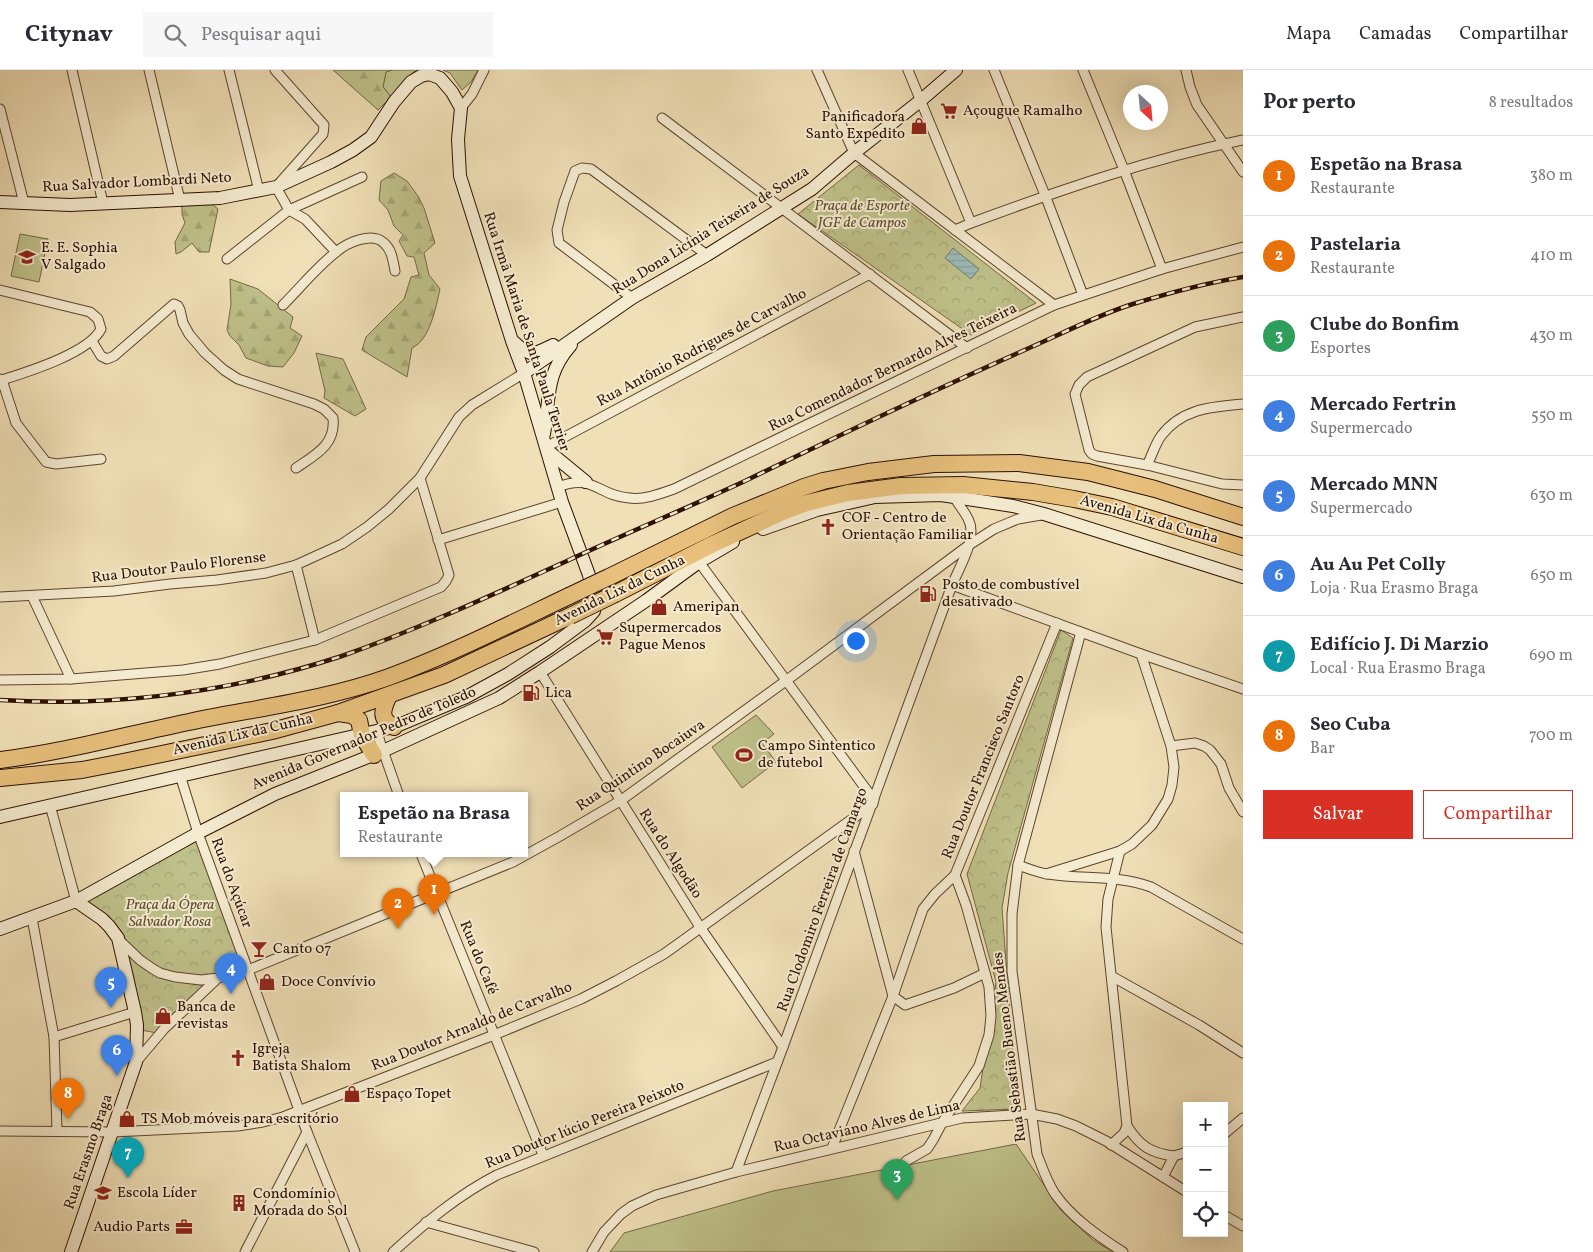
<!DOCTYPE html>
<html lang="pt">
<head>
<meta charset="utf-8">
<style>
	body { margin:0; font-family:Vollkorn,serif; background:#f7f7f7; color:#2b2b33 }
	.controls { position:absolute; right:15px; bottom:15px; display:grid; overflow:hidden; border-radius:0px; box-shadow:0 5px 20px #0002 }
	.controls button { width:45px; height:45px; display:grid; place-items:center; padding:0; border:0; border-bottom:1px solid #e1e1e2; background:#fff; color:#2b2b33; font:25px sans-serif }
	.compass { position:absolute; left:1123px; top:15px; width:45px; height:45px; border-radius:50%; background:#fff; box-shadow:0 5px 20px #0002; rotate:154deg }
	.you { position:absolute; left:855px; top:570px; width:18px; height:18px; margin:-12px; border:4px solid #fff; border-radius:50%; background:#1a73e8; box-shadow:0 0 0 8px #1a73e833 }
	.badge { display:grid; place-items:center; width:32px; height:32px; border-radius:50%; background:#d93025; color:#fff; font-size:16px; font-weight:700 }
	.pin { position:absolute; translate:-50% -41px; filter:drop-shadow(0 1px 2px #0008) }
	.pin::after { content:''; position:absolute; top:26px; width:18px; height:15px; background:inherit; clip-path:polygon(0 0,100% 0,50% 100%) }
	.popup { position:absolute; left:340px; top:722px; width:188px; height:65px; box-sizing:border-box; display:grid; place-content:center; border-radius:0px; background:#fff; filter:drop-shadow(0 1px 4px #0005); font-size:16px; white-space:nowrap; color:#7c7c81 }
	.popup b { font-size:19px; color:#2b2b33 }
	.popup::after { content:''; position:absolute; left:50%; top:100%; margin-left:-10px; border:10px solid transparent; border-top-color:#fff }
	.list { margin:0; padding:0; list-style:none }
	h2 { display:flex; justify-content:space-between; align-items:center; height:65px; margin:0; padding:0 20px; font-size:21px }
	h2 small { font-size:16px; font-weight:400; color:#7c7c81 }
	.list li { display:grid; grid-template-columns:32px 1fr auto; gap:15px; align-items:center; box-sizing:border-box; height:80px; padding:0 20px; border-top:1px solid #e1e1e2 }
	.list b { display:block; font-size:19px; white-space:nowrap }
	.list p { margin:0; font-size:16px; white-space:nowrap; color:#7c7c81 }
	.list em { font-size:16px; font-style:normal; color:#7c7c81 }
	.actions { display:flex; gap:10px; padding:15px 20px }
	.actions a { flex:1; padding:11px 0; border:1px solid #d93025; border-radius:0px; text-align:center; font-size:18px; color:#d93025 }
	.actions .main { background:#d93025; color:#fff }
	.icon { flex:none; width:28px; height:28px; fill:none; stroke:currentColor; stroke-width:2; stroke-linecap:round; stroke-linejoin:round }
	.map { position:relative; flex:none; width:1243px; height:1182px; overflow:hidden }
	header { display:flex; align-items:center; gap:30px; box-sizing:border-box; height:70px; padding:0 25px; background:#fff; border-bottom:1px solid #e1e1e2 }
	header strong { font-size:24px }
	nav { display:flex; gap:28px; margin-inline-start:auto; font-size:18px }
	.search { width:350px; height:45px; background:#f7f7f7; display:flex; align-items:center; gap:12px; box-sizing:border-box; padding:0 18px; border-radius:0px; color:#7c7c81; font-size:19px }
	main { display:flex }
	aside { flex:1; background:#fff }
	.map>svg:first-child { display:block }
	.grass { fill:#bfc18a; stroke:#766845 }
	.forest { fill:url(#forest-firs); stroke:#766845 }
	.park { fill:url(#park-crowns); stroke:#766845 }
	.water { fill:url(#water-rules); stroke:#70776e }
	.lines { fill:none; stroke-linecap:round; stroke-linejoin:round }
	.street-casing { stroke:#5e442e; stroke-width:11 }
	.secondary-casing { stroke:#2d1000; stroke-width:14 }
	.highway-casing { stroke:#2d1000; stroke-width:18 }
	.street { stroke:#f5ebd0; stroke-width:9 }
	.secondary { stroke:#f5ebd0; stroke-width:12 }
	.highway { stroke:#e8c07c; stroke-width:16 }
	.rail-casing { stroke:#2d1000; stroke-width:4.5 }
	.rail { stroke:#f5ebd0; stroke-width:2.5; stroke-dasharray:8; stroke-linecap:butt }
	.highway-bridge-casing { stroke:#2d1000; stroke-width:18; stroke-linecap:butt }
	.highway-bridge { stroke:#e8c07c; stroke-width:16 }
	.labels { text-anchor:middle; dominant-baseline:central; stroke-width:4; stroke-linejoin:round; paint-order:stroke }
	.poi-label { font-size:15px; fill:#2d1000; stroke:#f5ebd0; text-anchor:start }
	.street-label { font-size:15px; fill:#2d1000; stroke:#f5ebd0 }
	.park-label { font-size:15px; font-style:italic; fill:#604e30; stroke:#f5ebd0 }
</style>
</head>
<body>
<header>
<strong>Citynav</strong>
<div class="search"><svg class="icon" aria-label="search" viewBox="0 0 24 24"><circle cx="10" cy="10" r="6"/><path d="M15 15l6 6"/></svg>Pesquisar aqui</div>
<nav><a>Mapa</a><a>Camadas</a><a>Compartilhar</a></nav>
</header>
<main>
<div class="map">
<svg width="1243" height="1182" viewBox="0 0 1243 1182">
	<defs>
		<pattern id="forest-firs" width="22" height="20" patternUnits="userSpaceOnUse" patternTransform="scale(1.25)"><rect width="22" height="20" fill="#bfc18a"/><path d="M5 1l3.5 6h-7zM16 11l3.5 6h-7z" fill="#a4a575"/></pattern>
		<pattern id="park-crowns" width="20" height="18" patternUnits="userSpaceOnUse" patternTransform="scale(1.25)"><rect width="20" height="18" fill="#bfc18a"/><path d="M2 6a3 3 0 1 1 6 0M12 15a3 3 0 1 1 6 0" fill="none" stroke="#a4a575"/></pattern>
		<pattern id="water-rules" width="6" height="5" patternUnits="userSpaceOnUse" patternTransform="scale(1.25)"><rect width="6" height="5" fill="#9dbbb7"/><path d="M0 2.5h6" fill="none" stroke="#88a09c"/></pattern>
	</defs>
	<rect width="100%" height="100%" fill="#f0e0b7"/>
	<filter id="stains"><feTurbulence type="fractalNoise" baseFrequency=".004" numOctaves="4"/><feColorMatrix values="0 0 0 0 .2 0 0 0 0 .09 0 0 0 0 .02 0 0 0 .5 -.17"/></filter>
	<radialGradient id="worn" r=".72"><stop offset=".6" stop-color="#630" stop-opacity="0"/><stop offset="1" stop-color="#630" stop-opacity=".3"/></radialGradient>
	<g class="grass">
		<path d="M392 0H417C406 6 401 19 391 27L383 17 386 2Z"/>
		<path d="M443 0H478L471 12 462 20 450 3Z"/>
		<path d="M20 164 48 169 39 212 11 206Z"/>
		<path d="M756 645 774 664 762 673 776 692 742 718 712 677Z"/>
		<path d="M1016 1074 1061 1140 1093 1170 1113 1182H610L624 1163 773 1121Z"/>
	</g>
	<g class="forest">
		<path d="M333 0H392L386 2 383 17 391 27 378 40Z"/>
		<path d="M394 103 407 111 418 126 424 138 435 173 424 183 429 205 440 219C436 237 430 270 412 278L407 307 362 280 366 267 404 229 411 207 419 205 414 187 407 186 399 171 403 165 394 156 388 140 379 130 381 111Z"/>
		<path d="M209 132 218 139 209 182H199L192 173 181 182 176 184 175 172 185 153 182 144V135Z"/>
		<path d="M230 209 258 219 293 247 290 258 302 266 294 283 283 297 268 296 246 288 239 275 230 266 227 260 231 234Z"/>
		<path d="M316 283 343 289 366 339 355 346 324 328 325 321Z"/>
	</g>
	<g class="park">
		<path d="M859 95 1036 233 971 265 798 144Z"/>
		<path d="M1061 560 1073 568 1008 803 1002 838 1017 1039 962 1041 980 1018 996 912 967 804Z"/>
		<path d="M197 771 243 895 230 903 215 907 175 906 152 894 129 875 119 866 109 846 80 833Z"/>
		<path d="M126 883 146 900 174 909 204 916 157 963 141 960Z"/>
	</g>
	<path class="water" d="M953 178 979 199 971 209 945 188Z"/>
	<g class="lines">
		<g class="street-casing">
			<g id="street">
				<path d="M72 0 103 133"/>
				<path d="M149 0 180 130"/>
				<path d="M229 0 259 121"/>
				<path d="M275 0 324 55 323 64 276 117 289 140 305 149 336 182"/>
				<path d="M817 0 854 83 1054 235"/>
				<path d="M908 0 971 153 955 160"/>
				<path d="M994 0 1045 125 1083 225"/>
				<path d="M1083 0 1124 100 1162 199"/>
				<path d="M1186 0 1190 17 1197 35 1243 102"/>
				<path d="M461 38 472 24 484 0"/>
				<path d="M0 39 24 133"/>
				<path d="M662 48 967 278"/>
				<path d="M971 153C1060 120 1150 89 1243 70"/>
				<path d="M227 189 289 140 362 107"/>
				<path d="M0 220 90 242 98 249 101 259C89 283 27 302 2 310L0 309"/>
				<path d="M632 228 559 173 557 160 564 132 575 101 582 98 591 99 707 185"/>
				<path d="M283 235C300 218 316 198 335 183 346 173 372 161 384 173 392 180 393 191 395 201"/>
				<path d="M1243 247 1195 257 1087 307 1079 315 1075 324 1089 380 1092 384 1097 386 1147 395 1222 414 1243 415"/>
				<path d="M92 271 101 286 107 289 114 286 174 234 178 236 180 240 183 253 189 264 205 283 224 300 238 309 314 334 324 339 333 348C336 375 315 385 296 398"/>
				<path d="M0 312 2 310 16 353 46 392 56 394 101 389"/>
				<path d="M546 377 870 204"/>
				<path d="M1147 395C1152 386 1155 374 1161 366 1182 338 1212 337 1243 334"/>
				<path d="M558 417C594 403 598 426 629 428 644 430 660 424 674 419L1054 235 1162 199 1243 177"/>
				<path d="M438 470 562 432"/>
				<path d="M699 492 874 730"/>
				<path d="M296 495 315 570"/>
				<path d="M952 515 1141 584 1243 619"/>
				<path d="M32 526 71 609"/>
				<path d="M0 527 114 521 170 514 217 510 266 503 296 495 342 474 367 457 389 439 420 408 459 347 472 335 524 303"/>
				<path d="M1081 562 1018 795 1012 844V901L1037 1084C1042 1097 1047 1112 1055 1124 1072 1148 1098 1166 1123 1182"/>
				<path d="M540 602 700 857 783 977"/>
				<path d="M0 610 71 609 183 600 220 594 315 570 441 517 446 511 449 505 420 408"/>
				<path d="M377 661 380 672 399 726"/>
				<path d="M1171 676 1195 673 1204 676 1210 680 1221 694 1229 718 1243 742"/>
				<path d="M180 705 198 763 307 1062 355 1182"/>
				<path d="M50 735 76 831"/>
				<path d="M854 781 893 926 905 935 954 918 985 903"/>
				<path d="M421 784 543 1085"/>
				<path d="M423 788 435 784"/>
				<path d="M1018 795C1027 798 1038 803 1048 804 1084 810 1114 804 1151 817L1243 869"/>
				<path d="M1046 804 1120 781 1132 774 1152 755 1168 729 1172 715 1174 697 1171 676 1141 584"/>
				<path d="M32 848 54 967 57 1061"/>
				<path d="M119 870 140 890 153 899 160 903 175 907 201 910 218 908 248 900 513 792 560 766 620 731 787 610 969 475 994 459 1018 449 1041 445"/>
				<path d="M1113 907 1199 955 1243 983"/>
				<path d="M54 967 135 942"/>
				<path d="M136 992 164 959 218 908"/>
				<path d="M1127 1056C1140 1076 1150 1083 1174 1086"/>
				<path d="M0 1061 113 1062 238 1056 263 1052 283 1047 494 965 581 929 616 911 664 884 873 734"/>
				<path d="M1224 1064 1243 1048"/>
				<path d="M1111 1075 1124 1063 1127 1056 1106 857 1108 829 1120 781"/>
				<path d="M832 1078 893 926 923 839 935 824 955 805"/>
				<path d="M906 1091 927 1079 933 1070 942 1053 979 996 989 965 991 946 989 917 966 835 955 805 1057 553"/>
				<path d="M736 1102 783 977 952 515C959 498 977 469 969 451 966 443 959 436 955 428"/>
				<path d="M1163 1107 1174 1086 1187 1082"/>
				<path d="M1224 1145 1243 1156"/>
				<path d="M426 1152 534 1182"/>
				<path d="M245 1182 307 1062"/>
				<path d="M393 1182C425 1153 458 1125 497 1105L777 992"/>
				<path d="M592 1182 604 1162 621 1144 632 1136 656 1125 736 1102 962 1048 1031 1044 1057 1049 1076 1056 1106 1071 1187 1122"/>
			</g>
		</g>
		<g class="secondary-casing">
			<g id="secondary">
				<path d="M0 132 70 135 220 128 276 117 331 92 353 80 371 67 394 32 411 12 421 6 429 4 440 8 452 22 461 38 458 69 460 106 512 271 524 303 562 432 589 505 595 535 594 541 585 551 550 577 508 604 466 627 394 657 0 747"/>
				<path d="M514 272C531 288 533 285 553 275"/>
				<path d="M524 303 632 228 707 185 812 119 854 83 920 31 956 0"/>
				<path d="M544 364C550 328 545 304 571 275"/>
				<path d="M547 380 586 412"/>
				<path d="M763 459 817 440 875 427 941 425 1013 436 1044 444 1243 507"/>
				<path d="M0 859 76 831 198 763 275 724 383 681 499 628 540 602 647 530 699 492 733 472"/>
				<path d="M71 1182 136 992 137 955 135 942 118 868 109 856 102 849 76 831"/>
			</g>
		</g>
		<g class="highway-casing">
			<g id="highway">
				<path d="M609 507 733 446 804 417 823 411 868 402 934 394 1019 393 1088 402 1155 419 1243 447"/>
				<path d="M615 524 713 474 785 441 807 433 848 423 901 416 963 415 1033 422 1074 429 1112 437 1243 477"/>
				<path d="M389 625C383 639 378 648 394 657"/>
				<path d="M338 643 352 645 359 650 362 665 374 685"/>
				<path d="M0 690C64 682 126 665 189 652 256 638 325 630 389 607 451 584 510 554 569 526"/>
				<path d="M0 708 82 700 123 692 272 661 338 643 444 605 570 546"/>
			</g>
		</g>
		<use href="#street" class="street"/>
		<use href="#secondary" class="secondary"/>
		<use href="#highway" class="highway"/>
		<g class="rail-casing">
			<path id="rail" d="M0 630C115 637 232 622 342 586 419 559 494 524 569 490 627 463 687 438 745 411 805 382 865 353 926 325 966 306 1007 288 1047 270 1075 257 1104 243 1133 234 1169 223 1206 213 1243 207"/>
		</g>
		<use href="#rail" class="rail"/>
		<g class="highway-bridge-casing">
			<g id="highway-bridge">
				<path d="M569 526 609 507"/>
				<path d="M570 546 615 524"/>
			</g>
		</g>
		<use href="#highway-bridge" class="highway-bridge"/>
	</g>
	<defs>
		<g id="supermarket-bare" transform="scale(1.35)"><path d="M-6-5.5h2.5l.6 2H6L4.5 2H-2.5L-4.4-4H-6ZM-1.5 3.2a1.3 1.3 0 1 0 .1 0ZM3 3.2a1.3 1.3 0 1 0 .1 0Z" fill="#8f2418" stroke="#f5ebd0" stroke-width="2.5" paint-order="stroke"/></g>
		<g id="shop-bare" transform="scale(1.35)"><path d="M-5-2.5h2.3a2.7 3.5 0 0 1 5.4 0H5L5.5 6h-11ZM-1.5-2.5h3a1.5 2.3 0 0 0-3 0Z" fill="#8f2418" stroke="#f5ebd0" stroke-width="2.5" paint-order="stroke"/></g>
		<g id="school-bare" transform="scale(1.35)"><path d="M0-5L7-2L0 1L-7-2ZM-4 1L0 2.5L4 1V4Q0 6-4 4Z" fill="#8f2418" stroke="#f5ebd0" stroke-width="2.5" paint-order="stroke"/></g>
		<g id="church-bare" transform="scale(1.35)"><path d="M-1.2-6h2.4v3.5h3.3v2.4h-3.3V6h-2.4V-.1h-3.3v-2.4h3.3Z" fill="#8f2418" stroke="#f5ebd0" stroke-width="2.5" paint-order="stroke"/></g>
		<g id="fuel-bare" transform="scale(1.35)"><path d="M-5.5-6h7V0h2V4h1.3V-2.5L3-4.5l.8-.8L6-3V5H2.5V1h-1V6h-7ZM-4.2-4.7v3.2H.2V-4.7Z" fill="#8f2418" stroke="#f5ebd0" stroke-width="2.5" paint-order="stroke"/></g>
		<g id="stadium-bare" transform="scale(1.35)"><path d="M0-5a6.5 5 0 1 0 0 10a6.5 5 0 1 0 0-10ZM-3.5-1.8h7v3.6h-7Z" fill="#8f2418" stroke="#f5ebd0" stroke-width="2.5" paint-order="stroke"/></g>
		<g id="bar-bare" transform="scale(1.35)"><path d="M-6-5H6L.8 .8V4.5H3.5V6h-7V4.5H-.8V.8Z" fill="#8f2418" stroke="#f5ebd0" stroke-width="2.5" paint-order="stroke"/></g>
		<g id="university-bare" transform="scale(1.35)"><path d="M0-5L7-2L0 1L-7-2ZM-4 1L0 2.5L4 1V4Q0 6-4 4Z" fill="#8f2418" stroke="#f5ebd0" stroke-width="2.5" paint-order="stroke"/></g>
		<g id="building-bare" transform="scale(1.35)"><path d="M-4-6H4V6H1V3H-1V6H-4ZM-2.5-4.3h1.7v1.8h-1.7ZM.8-4.3h1.7v1.8H.8ZM-2.5-1h1.7V.8h-1.7ZM.8-1h1.7V.8H.8Z" fill="#8f2418" stroke="#f5ebd0" stroke-width="2.5" paint-order="stroke"/></g>
		<g id="office-bare" transform="scale(1.35)"><path d="M-6-3h4V-5.5h4V-3h4V5H-6ZM-1-4.5V-3h2v-1.5ZM-6 0V1H6V0Z" fill="#8f2418" stroke="#f5ebd0" stroke-width="2.5" paint-order="stroke"/></g>
	</defs>
	<g fill-rule="evenodd">
		<use href="#supermarket-bare" x="949" y="41"/>
		<use href="#shop-bare" x="919" y="56"/>
		<use href="#school-bare" x="27" y="187"/>
		<use href="#church-bare" x="828" y="457"/>
		<use href="#fuel-bare" x="928" y="524"/>
		<use href="#shop-bare" x="659" y="537"/>
		<use href="#supermarket-bare" x="605" y="567"/>
		<use href="#fuel-bare" x="531" y="623"/>
		<use href="#stadium-bare" x="744" y="685"/>
		<use href="#bar-bare" x="259" y="879"/>
		<use href="#shop-bare" x="267" y="912"/>
		<use href="#shop-bare" x="163" y="946"/>
		<use href="#church-bare" x="238" y="988"/>
		<use href="#shop-bare" x="352" y="1024"/>
		<use href="#shop-bare" x="127" y="1049"/>
		<use href="#university-bare" x="103" y="1123"/>
		<use href="#building-bare" x="239" y="1133"/>
		<use href="#office-bare" x="184" y="1157"/>
	</g>
	<g class="labels">
		<g class="poi-label">
			<text x="963" y="41">Açougue Ramalho</text>
			<text x="905" y="47" text-anchor="end">Panificadora<tspan x="905" dy="17">Santo Expedito</tspan></text>
			<text x="41" y="178">E. E. Sophia<tspan x="41" dy="17">V Salgado</tspan></text>
			<text x="842" y="448">COF - Centro de<tspan x="842" dy="17">Orientação Familiar</tspan></text>
			<text x="942" y="515">Posto de combustível<tspan x="942" dy="17">desativado</tspan></text>
			<text x="673" y="537">Ameripan</text>
			<text x="619" y="558">Supermercados<tspan x="619" dy="17">Pague Menos</tspan></text>
			<text x="545" y="623">Lica</text>
			<text x="758" y="676">Campo Sintentico<tspan x="758" dy="17">de futebol</tspan></text>
			<text x="273" y="879">Canto 07</text>
			<text x="281" y="912">Doce Convívio</text>
			<text x="177" y="937">Banca de<tspan x="177" dy="17">revistas</tspan></text>
			<text x="252" y="979">Igreja<tspan x="252" dy="17">Batista Shalom</tspan></text>
			<text x="366" y="1024">Espaço Topet</text>
			<text x="141" y="1049">TS Mob móveis para escritório</text>
			<text x="117" y="1123">Escola Líder</text>
			<text x="253" y="1124">Condomínio<tspan x="253" dy="17">Morada do Sol</tspan></text>
			<text x="170" y="1157" text-anchor="end">Audio Parts</text>
		</g>
		<g class="street-label">
			<text transform="translate(137 113) rotate(-3)">Rua Salvador Lombardi Neto</text>
			<text transform="translate(711 161) rotate(-32)">Rua Dona Licínia Teixeira de Souza</text>
			<text transform="translate(526 262) rotate(72)">Rua Irmã Maria de Santa Paula Terrier</text>
			<text transform="translate(702 278) rotate(-28)">Rua Antônio Rodrigues de Carvalho</text>
			<text transform="translate(893 298) rotate(-26)">Rua Comendador Bernardo Alves Teixeira</text>
			<text transform="translate(1149 450) rotate(16)">Avenida Lix da Cunha</text>
			<text transform="translate(179 498) rotate(-7)">Rua Doutor Paulo Florense</text>
			<text transform="translate(620 521) rotate(-26)">Avenida Lix da Cunha</text>
			<text transform="translate(243 665) rotate(-13)">Avenida Lix da Cunha</text>
			<text transform="translate(364 669) rotate(-23)">Avenida Governador Pedro de Toledo</text>
			<text transform="translate(641 696) rotate(-34)">Rua Quintino Bocaiuva</text>
			<text transform="translate(984 697) rotate(-68)">Rua Doutor Francisco Santoro</text>
			<text transform="translate(670 784) rotate(57)">Rua do Algodão</text>
			<text transform="translate(231 813) rotate(70)">Rua do Açúcar</text>
			<text transform="translate(823 830) rotate(-70)">Rua Clodomiro Ferreira de Camargo</text>
			<text transform="translate(478 888) rotate(68)">Rua do Café</text>
			<text transform="translate(472 957) rotate(-22)">Rua Doutor Arnaldo de Carvalho</text>
			<text transform="translate(1010 977) rotate(-97)">Rua Sebastião Bueno Mendes</text>
			<text transform="translate(585 1055) rotate(-22)">Rua Doutor lúcio Pereira Peixoto</text>
			<text transform="translate(867 1057) rotate(-13)">Rua Octaviano Alves de Lima</text>
			<text transform="translate(89 1082) rotate(-71)">Rua Erasmo Braga</text>
		</g>
		<g class="park-label">
			<text x="862" y="136">Praça de Esporte<tspan x="862" dy="17">JGF de Campos</tspan></text>
			<text x="170" y="835">Praça da Ópera<tspan x="170" dy="17">Salvador Rosa</tspan></text>
		</g>
	</g>
	<rect width="100%" height="100%" filter="url(#stains)"/>
	<rect width="100%" height="100%" fill="url(#worn)"/>
</svg>
<div class="controls">
<button>+</button>
<button>−</button>
<button><svg class="icon" aria-label="locate" viewBox="0 0 24 24"><circle cx="12" cy="12" r="6"/><path d="M12 2v4M12 18v4M2 12h4M18 12h4"/></svg></button>
</div>
<svg class="compass" viewBox="-18 -18 36 36"><path d="M0-13l5 13h-10z" fill="#e53935"/><path d="M0 13l5-13h-10z" fill="#7c7c81"/></svg>
<div class="you"></div>
<div class="pin badge" style="left:434px;top:845px;background:#e8710a">1</div>
<div class="popup"><b>Espetão na Brasa</b>Restaurante</div>
<div class="pin badge" style="left:398px;top:859px;background:#e8710a">2</div>
<div class="pin badge" style="left:897px;top:1130px;background:#2e9e5b">3</div>
<div class="pin badge" style="left:231px;top:924px;background:#3f7fe0">4</div>
<div class="pin badge" style="left:111px;top:938px;background:#3f7fe0">5</div>
<div class="pin badge" style="left:117px;top:1006px;background:#3f7fe0">6</div>
<div class="pin badge" style="left:128px;top:1108px;background:#0f9aa8">7</div>
<div class="pin badge" style="left:68px;top:1049px;background:#e8710a">8</div>
</div>
<aside>
<h2>Por perto<small>8 resultados</small></h2>
<ul class="list">
<li><span class="badge" style="background:#e8710a">1</span><div><b>Espetão na Brasa</b><p>Restaurante</p></div><em>380 m</em></li>
<li><span class="badge" style="background:#e8710a">2</span><div><b>Pastelaria</b><p>Restaurante</p></div><em>410 m</em></li>
<li><span class="badge" style="background:#2e9e5b">3</span><div><b>Clube do Bonfim</b><p>Esportes</p></div><em>430 m</em></li>
<li><span class="badge" style="background:#3f7fe0">4</span><div><b>Mercado Fertrin</b><p>Supermercado</p></div><em>550 m</em></li>
<li><span class="badge" style="background:#3f7fe0">5</span><div><b>Mercado MNN</b><p>Supermercado</p></div><em>630 m</em></li>
<li><span class="badge" style="background:#3f7fe0">6</span><div><b>Au Au Pet Colly</b><p>Loja · Rua Erasmo Braga</p></div><em>650 m</em></li>
<li><span class="badge" style="background:#0f9aa8">7</span><div><b>Edifício J. Di Marzio</b><p>Local · Rua Erasmo Braga</p></div><em>690 m</em></li>
<li><span class="badge" style="background:#e8710a">8</span><div><b>Seo Cuba</b><p>Bar</p></div><em>700 m</em></li>
</ul>
<div class="actions"><a class="main">Salvar</a><a>Compartilhar</a></div>
</aside>
</main>
</body>
</html>
